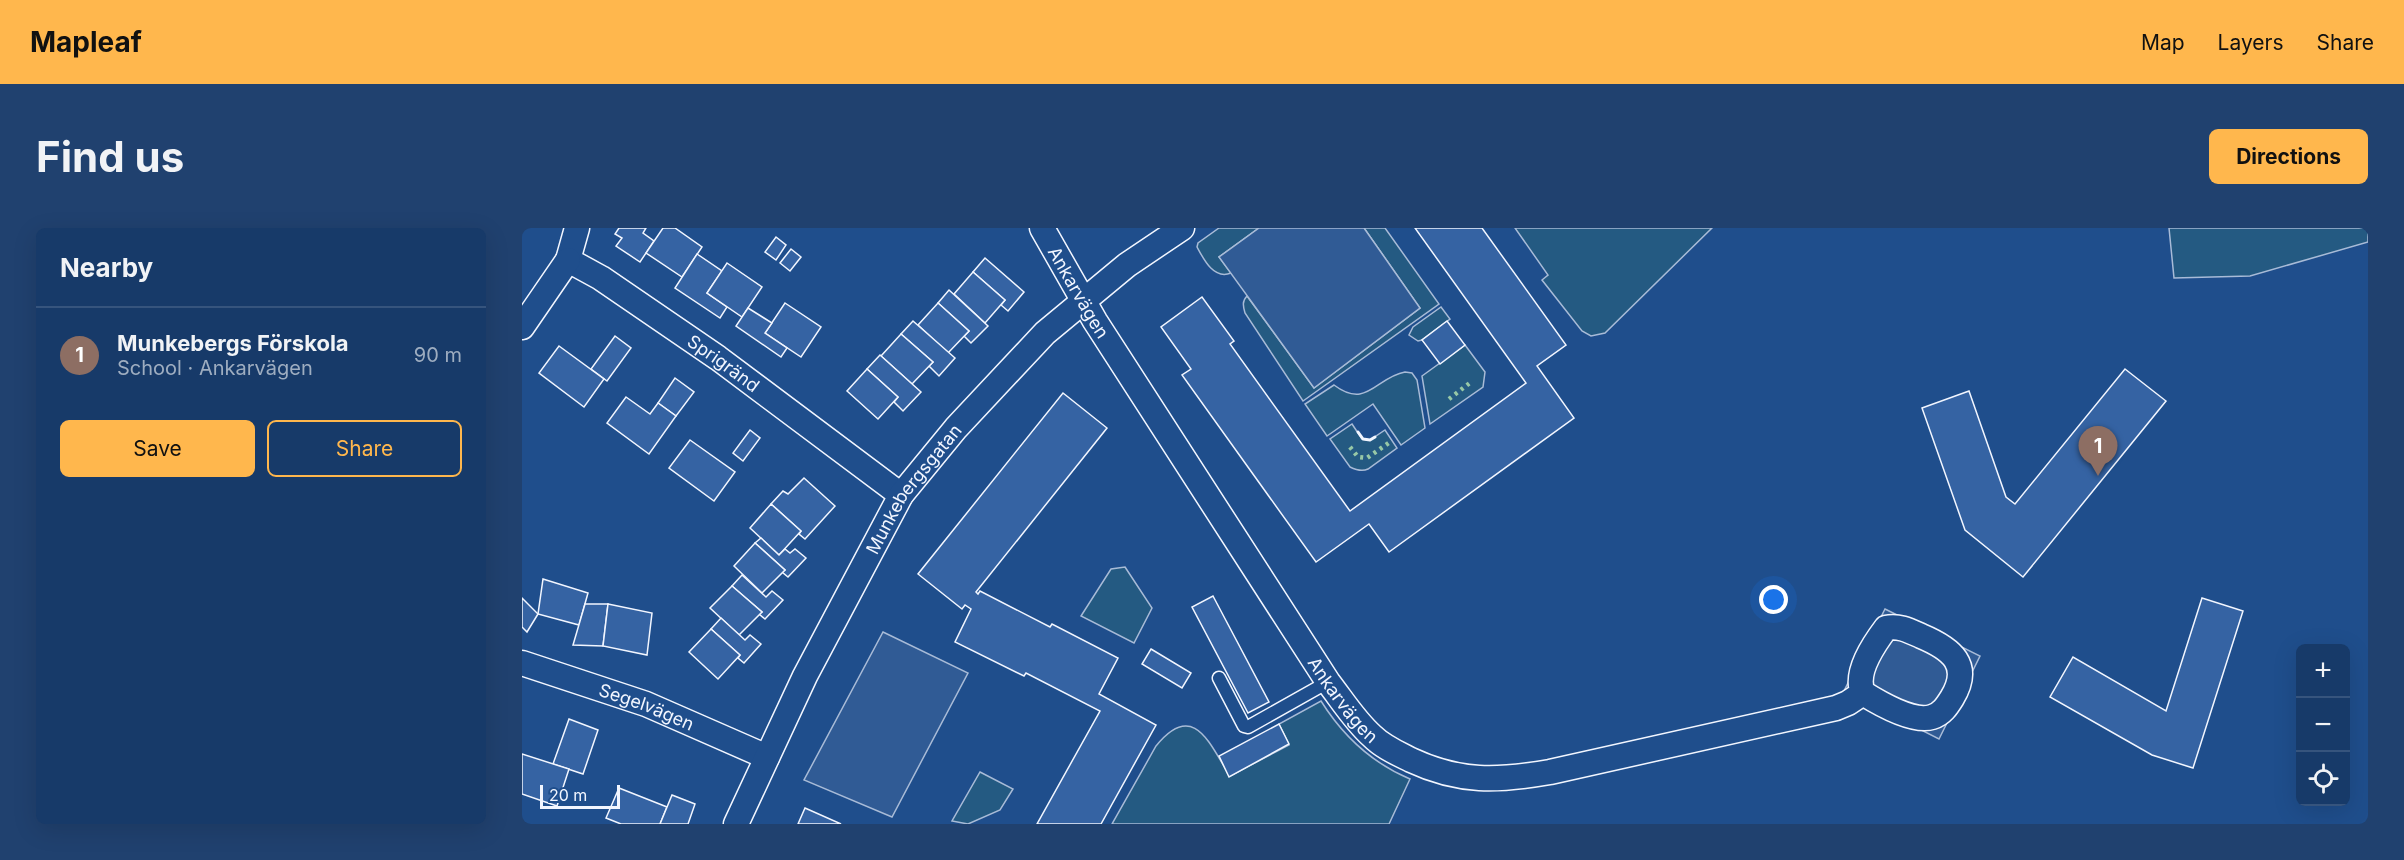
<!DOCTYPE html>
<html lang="en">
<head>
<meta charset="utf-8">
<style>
	body { margin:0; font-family:Inter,sans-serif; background:#20416f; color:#f1f3f6 }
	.controls { position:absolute; right:18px; bottom:18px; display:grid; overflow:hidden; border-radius:9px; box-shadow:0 6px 24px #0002 }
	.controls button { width:54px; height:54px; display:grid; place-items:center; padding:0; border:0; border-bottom:2px solid #36547d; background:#173a69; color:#f1f3f6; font:30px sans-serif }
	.scale { position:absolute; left:18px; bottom:15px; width:80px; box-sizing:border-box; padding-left:6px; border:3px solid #f2f6ff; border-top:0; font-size:16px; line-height:21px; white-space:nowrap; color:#f2f6ff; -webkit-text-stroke:4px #1f4e8c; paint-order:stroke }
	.you { position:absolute; left:1252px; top:372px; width:21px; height:21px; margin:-15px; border:4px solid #fff; border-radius:50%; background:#1a73e8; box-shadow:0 0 0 9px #1a73e833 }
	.badge { display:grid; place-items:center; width:39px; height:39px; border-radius:50%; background:#ffb74d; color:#fff; font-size:20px; font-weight:700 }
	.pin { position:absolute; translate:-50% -50px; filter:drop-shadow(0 2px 3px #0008) }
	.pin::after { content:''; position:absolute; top:32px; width:21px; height:18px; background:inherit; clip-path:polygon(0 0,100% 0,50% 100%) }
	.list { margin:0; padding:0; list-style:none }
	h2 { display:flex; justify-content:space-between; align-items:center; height:78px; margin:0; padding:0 24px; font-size:26px }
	h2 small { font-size:20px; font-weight:400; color:#9eadc0 }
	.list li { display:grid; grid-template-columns:39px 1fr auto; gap:18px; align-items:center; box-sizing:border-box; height:96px; padding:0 24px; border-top:2px solid #36547d }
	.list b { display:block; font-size:22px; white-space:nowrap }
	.list p { margin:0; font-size:20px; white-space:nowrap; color:#9eadc0 }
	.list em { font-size:20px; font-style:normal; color:#9eadc0 }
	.actions { display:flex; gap:12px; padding:18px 24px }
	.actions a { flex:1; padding:14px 0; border:2px solid #ffb74d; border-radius:9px; text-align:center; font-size:21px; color:#ffb74d }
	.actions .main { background:#ffb74d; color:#111 }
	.icon { flex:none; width:33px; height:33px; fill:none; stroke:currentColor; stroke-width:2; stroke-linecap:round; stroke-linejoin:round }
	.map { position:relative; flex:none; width:1846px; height:596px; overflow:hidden; border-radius:9px }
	header { display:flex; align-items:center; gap:36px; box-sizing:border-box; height:84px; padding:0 30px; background:#ffb74d; color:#111 }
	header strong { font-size:28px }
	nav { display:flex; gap:33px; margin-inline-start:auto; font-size:21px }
	.intro { display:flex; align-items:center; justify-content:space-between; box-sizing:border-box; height:144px; padding:0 36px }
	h1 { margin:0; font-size:42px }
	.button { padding:15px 27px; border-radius:9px; background:#ffb74d; color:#111; font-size:21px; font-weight:700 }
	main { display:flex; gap:36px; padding:0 36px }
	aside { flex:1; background:#173a69; border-radius:9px; box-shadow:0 6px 24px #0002 }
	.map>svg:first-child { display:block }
	.green { fill:#245a82; stroke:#a8bbd7; stroke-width:1.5 }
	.parking { fill:#305b95; stroke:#a8bbd7; stroke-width:1.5 }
	.building { fill:#3563a3; stroke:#f2f6ff; stroke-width:1.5 }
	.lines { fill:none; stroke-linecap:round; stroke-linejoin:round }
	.service-casing { stroke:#f2f6ff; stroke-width:15 }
	.minor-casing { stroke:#f2f6ff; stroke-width:27 }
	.service { stroke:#1f4e8c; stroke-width:12 }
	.minor { stroke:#1f4e8c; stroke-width:24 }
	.hedge { stroke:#97c8a6; stroke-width:4.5; stroke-dasharray:3 4.5; stroke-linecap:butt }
	.wall { stroke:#f2f6ff; stroke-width:3 }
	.labels { text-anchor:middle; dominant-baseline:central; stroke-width:4.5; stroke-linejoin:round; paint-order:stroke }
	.street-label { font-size:18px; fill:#f2f6ff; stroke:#1f4e8c }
</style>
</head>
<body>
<header>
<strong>Mapleaf</strong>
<nav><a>Map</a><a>Layers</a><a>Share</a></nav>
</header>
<div class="intro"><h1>Find us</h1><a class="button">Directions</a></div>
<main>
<aside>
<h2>Nearby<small></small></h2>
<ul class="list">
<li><span class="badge" style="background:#8d6e63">1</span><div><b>Munkebergs Förskola</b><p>School · Ankarvägen</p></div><em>90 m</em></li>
</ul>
<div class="actions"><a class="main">Save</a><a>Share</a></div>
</aside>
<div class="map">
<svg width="1846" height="596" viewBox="0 0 1846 596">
	<rect width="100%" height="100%" fill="#1f4e8c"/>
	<g class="green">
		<path d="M697 0H737L697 29 709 45C692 52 682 32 675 19L676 15Z"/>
		<path d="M842 0H863L917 76 781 173 723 85C721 78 720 73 725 68L792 160 898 80Z"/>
		<path d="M993 0H1190L1083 105 1069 108 1060 103 1020 52 1026 47Z"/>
		<path d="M1647 0H1846V14L1728 48 1652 50Z"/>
		<path d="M919 79 928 91 900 112 896 113 887 107 891 99Z"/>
		<path d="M943 117 963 144 961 159 908 196 900 148Z"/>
		<path d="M883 144 890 145 895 152 903 200 879 217 851 176 805 208 783 176 812 157C845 182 854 149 883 144Z"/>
		<path d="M830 196 840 211 848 212 863 202 875 220 846 241C840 244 834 242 828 239L808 211Z"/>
		<path d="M603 339 630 380 612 415 559 388 589 341Z"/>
		<path d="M799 473C821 508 850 535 888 551L867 596H590L634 518C672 471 688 517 708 548L767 517 757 496Z"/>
		<path d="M458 544 491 561 478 582 446 596 430 593Z"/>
	</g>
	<g class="parking">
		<path d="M737 0H842L898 80 792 160 697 29Z"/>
		<path d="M1363 381 1458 428 1417 511 1322 463Z"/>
		<path d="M361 404 446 445 370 589 282 552Z"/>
	</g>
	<g class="building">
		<path d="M97 0H124L121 5 132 13 118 34 94 18 100 10 93 6Z"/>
		<path d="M141 0H153L180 19 160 49 124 25Z"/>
		<path d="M893 0H960L1044 117 1015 138 1052 190 867 324 847 296 794 334 660 147 669 141 639 99 680 69 712 113 708 116 828 283 1004 155Z"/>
		<path d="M254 9 264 17 254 32 243 24Z"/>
		<path d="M269 21 279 29 268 43 258 35Z"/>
		<path d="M175 26 200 43 185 65 205 79 198 90 153 60Z"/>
		<path d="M463 30 502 64 486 83 479 77 483 72 451 44Z"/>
		<path d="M205 35 240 59 220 89 185 65Z"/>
		<path d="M451 44 483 72 463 95 432 66Z"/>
		<path d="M427 62 466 98 449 115 442 108 447 103 416 75Z"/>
		<path d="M263 75 299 99 279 129 243 105Z"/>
		<path d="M416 75 447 103 426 125 396 97Z"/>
		<path d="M226 80 250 95 243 105 265 120 259 129 214 98Z"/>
		<path d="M391 93 433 130 417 148 407 138 411 134 379 106Z"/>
		<path d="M925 93 943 117 918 136 900 112Z"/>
		<path d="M379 106 411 134 390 156 359 128Z"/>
		<path d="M93 108 109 120 85 153 69 141Z"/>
		<path d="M37 118 82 151 62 179 17 145Z"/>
		<path d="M358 127 399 164 381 183 372 174 376 169 345 141Z"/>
		<path d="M345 141 376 169 356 191 325 163Z"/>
		<path d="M1603 141 1644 173 1501 349 1443 302 1400 180 1447 163 1484 269 1493 276Z"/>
		<path d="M153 150 172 164 154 188 136 175Z"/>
		<path d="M541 165 585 200 454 364 456 366 458 363 528 399 530 396 596 430 577 466 634 497 579 596H515L578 483 504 445 502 448 433 414 449 381 443 377 440 381 396 346Z"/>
		<path d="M104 169 128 186 136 175 154 188 127 226 85 195Z"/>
		<path d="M228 202 238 210 221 233 211 225Z"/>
		<path d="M168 212 213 244 192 273 147 240Z"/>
		<path d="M282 250 313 278 283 311 277 306 279 303 249 276 261 263 266 266Z"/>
		<path d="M249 276 279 303 257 327 228 300Z"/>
		<path d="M239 310 257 327 263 321 268 325 273 321 284 330 266 349 260 344 263 342 233 315Z"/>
		<path d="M233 315 263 342 240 365 212 338Z"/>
		<path d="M220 347 244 369 250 363 261 372 243 391 237 386 240 384 210 358Z"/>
		<path d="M21 351 66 365 57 397 16 386Z"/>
		<path d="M210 358 240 384 217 407 188 380Z"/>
		<path d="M691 368 747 474 726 485 670 379Z"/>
		<path d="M0 370 16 386 5 404 0 399Z"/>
		<path d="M1680 370 1721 383 1671 540 1630 527 1528 469 1551 429 1644 483Z"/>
		<path d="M63 376H86L81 418 51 417Z"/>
		<path d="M86 376 130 385 125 427 81 418Z"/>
		<path d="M199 390 223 412 228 407 239 416 222 435 216 430 218 427 189 401Z"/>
		<path d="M189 401 218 427 196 451 167 424Z"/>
		<path d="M629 421 669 445 660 460 620 436Z"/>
		<path d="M47 491 76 502 61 546 31 536Z"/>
		<path d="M757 496 767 516 707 549 697 528Z"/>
		<path d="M0 526 47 541 35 578 0 566Z"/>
		<path d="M97 560 145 579 138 596H99L84 590Z"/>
		<path d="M150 567 173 576 166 596H138Z"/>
		<path d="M283 580 319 596H276Z"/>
	</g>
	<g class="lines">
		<g class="service-casing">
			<path id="service" d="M697 450 722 498 726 499 806 454"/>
		</g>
		<g class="minor-casing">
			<g id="minor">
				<path id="s1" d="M55 0 46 32 79 50 196 130 379 267"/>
				<path id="s2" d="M520 0 573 93 806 454C820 472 833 493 850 508 861 519 875 525 889 532 938 555 976 553 1028 544L1314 480 1326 475 1341 465C1357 475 1391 495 1410 489 1420 486 1425 478 1430 470 1450 437 1430 421 1399 408 1388 403 1377 397 1364 400 1352 416 1332 445 1341 465"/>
				<path d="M0 99 46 32"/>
				<path id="s3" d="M0 435 124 476 245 529"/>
				<path id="s4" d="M214 596 283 448 379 267 434 200 523 105 605 37 660 0"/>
			</g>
		</g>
		<use href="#service" class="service"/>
		<use href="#minor" class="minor"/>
		<g class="hedge">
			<path d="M927 171 949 154"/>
			<path d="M828 219 836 229 845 230 868 214"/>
		</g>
		<path class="wall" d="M836 204 841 211 848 212 853 209"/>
	</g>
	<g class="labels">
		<g class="street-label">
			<text stroke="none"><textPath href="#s2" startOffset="74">Ankarvägen</textPath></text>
			<text stroke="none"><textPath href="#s1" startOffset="220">Sprigränd</textPath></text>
			<text stroke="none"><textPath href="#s4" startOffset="380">Munkebergsgatan</textPath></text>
			<text stroke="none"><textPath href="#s2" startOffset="560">Ankarvägen</textPath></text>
			<text stroke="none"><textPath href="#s3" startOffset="132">Segelvägen</textPath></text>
		</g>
	</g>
</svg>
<div class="controls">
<button>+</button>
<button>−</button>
<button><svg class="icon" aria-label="locate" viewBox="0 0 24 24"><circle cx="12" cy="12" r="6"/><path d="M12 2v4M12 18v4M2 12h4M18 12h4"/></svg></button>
</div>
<div class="scale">20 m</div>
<div class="you"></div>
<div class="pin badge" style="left:1576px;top:248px;background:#8d6e63">1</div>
</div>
</main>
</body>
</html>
